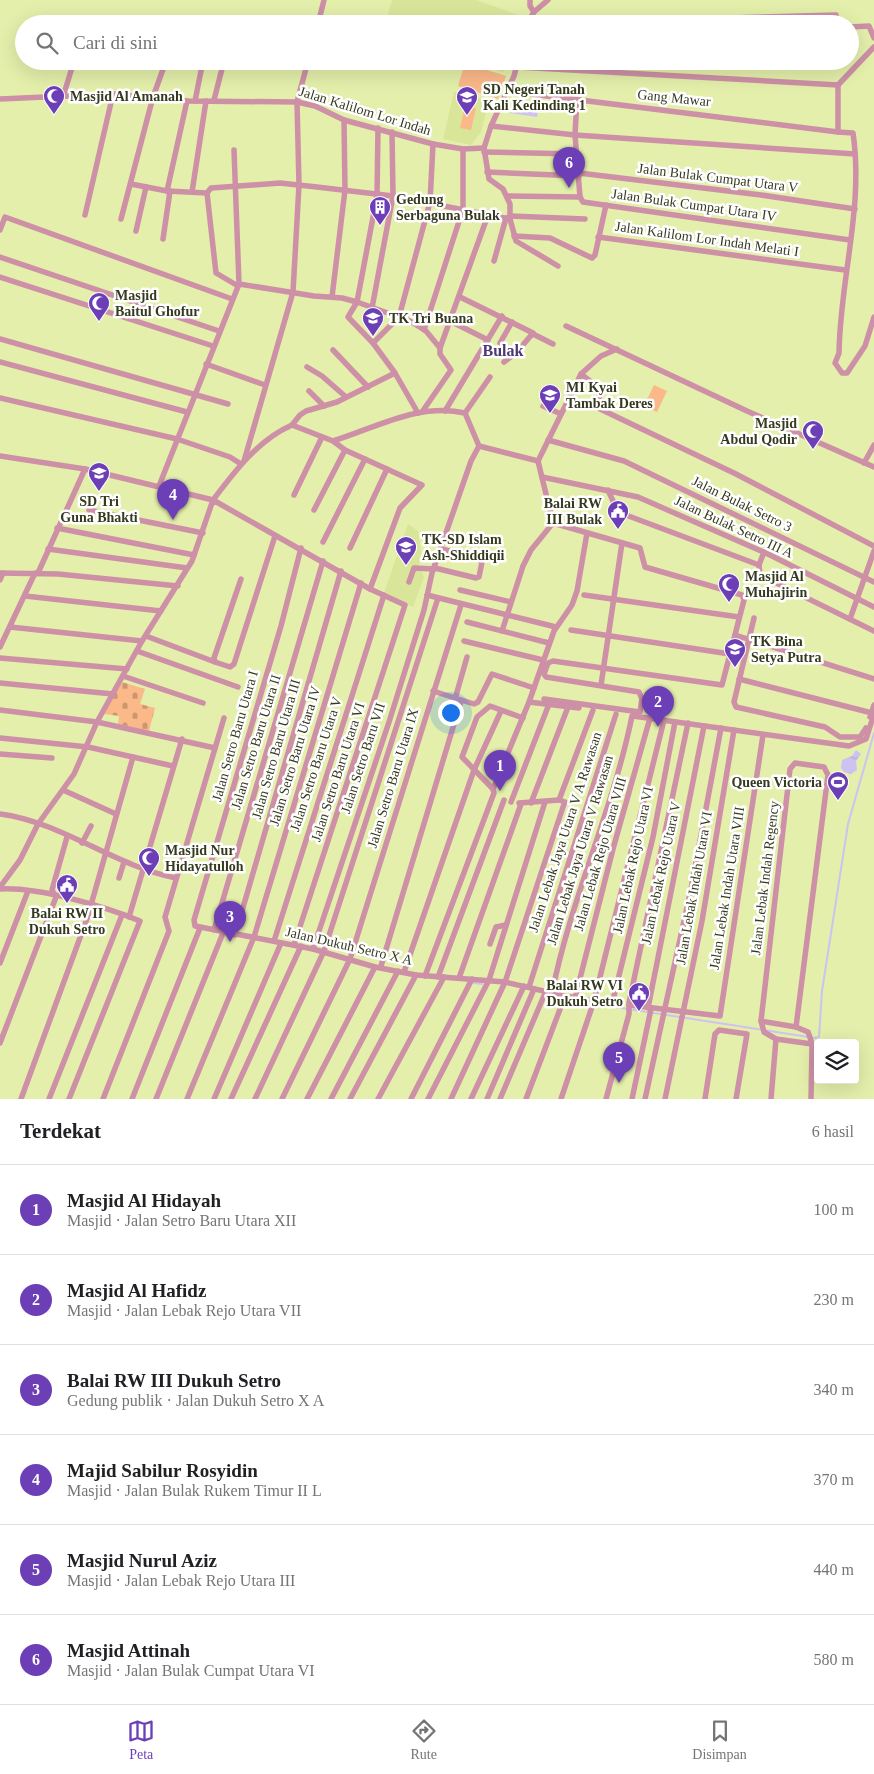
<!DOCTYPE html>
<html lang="id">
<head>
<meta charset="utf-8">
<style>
	body { margin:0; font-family:Georgia,serif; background:#f2f2f2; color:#202124 }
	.controls { position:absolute; right:15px; bottom:15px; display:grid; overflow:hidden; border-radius:5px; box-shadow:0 5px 20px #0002 }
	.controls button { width:45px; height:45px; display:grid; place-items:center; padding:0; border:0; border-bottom:1px solid #e0e0e0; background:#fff; color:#202124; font:25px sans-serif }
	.you { position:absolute; left:450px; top:712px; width:18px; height:18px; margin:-12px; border:4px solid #fff; border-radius:50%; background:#1a73e8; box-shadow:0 0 0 8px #1a73e833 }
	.badge { display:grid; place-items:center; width:32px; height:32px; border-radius:50%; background:#6d3fb7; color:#fff; font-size:16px; font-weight:700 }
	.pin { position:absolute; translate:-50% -41px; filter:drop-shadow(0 1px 2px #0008) }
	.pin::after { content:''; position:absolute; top:26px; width:18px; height:15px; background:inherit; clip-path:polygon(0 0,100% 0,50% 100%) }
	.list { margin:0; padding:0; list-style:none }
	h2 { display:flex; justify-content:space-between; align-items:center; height:65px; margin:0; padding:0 20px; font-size:21px }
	h2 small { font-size:16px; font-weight:400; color:#757577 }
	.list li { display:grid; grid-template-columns:32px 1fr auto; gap:15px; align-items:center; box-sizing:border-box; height:90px; padding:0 20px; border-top:1px solid #e0e0e0 }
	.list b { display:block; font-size:19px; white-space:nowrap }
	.list p { margin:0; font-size:16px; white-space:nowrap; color:#757577 }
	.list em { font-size:16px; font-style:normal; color:#757577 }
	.icon { flex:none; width:28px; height:28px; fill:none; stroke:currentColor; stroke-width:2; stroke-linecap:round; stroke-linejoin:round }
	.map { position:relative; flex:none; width:874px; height:1099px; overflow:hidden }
	.search { position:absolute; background:#fff; box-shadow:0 5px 20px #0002; left:15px; right:15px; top:15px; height:55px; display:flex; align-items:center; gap:12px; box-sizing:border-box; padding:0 18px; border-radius:28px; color:#757577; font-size:19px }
	.sheet { height:605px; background:#fff }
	nav { display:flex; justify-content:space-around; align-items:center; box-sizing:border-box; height:70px; border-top:1px solid #e0e0e0; background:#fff; font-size:14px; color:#757577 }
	nav a { display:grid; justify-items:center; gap:2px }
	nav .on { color:#6d3fb7 }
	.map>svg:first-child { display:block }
	.built { fill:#d9e699 }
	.cemetery { fill:url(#cemetery-stones) }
	.park { fill:#fbb889 }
	.water { fill:url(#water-ripples) }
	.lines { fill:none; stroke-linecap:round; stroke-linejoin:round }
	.stream { stroke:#cec2f3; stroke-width:2 }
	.street { stroke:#cd90a6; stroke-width:5.5 }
	.labels { text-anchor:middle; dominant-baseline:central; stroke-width:5; stroke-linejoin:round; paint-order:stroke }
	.poi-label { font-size:14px; font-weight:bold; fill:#353a1e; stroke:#fff; text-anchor:start }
	.street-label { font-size:14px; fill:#353a1e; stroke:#fff }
	.quarter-label { font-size:16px; font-weight:bold; fill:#4c3874; stroke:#fff }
</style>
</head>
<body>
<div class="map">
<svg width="874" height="1099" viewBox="0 0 874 1099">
	<defs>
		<pattern id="cemetery-stones" width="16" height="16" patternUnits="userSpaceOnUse" patternTransform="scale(1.25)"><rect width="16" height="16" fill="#fbb889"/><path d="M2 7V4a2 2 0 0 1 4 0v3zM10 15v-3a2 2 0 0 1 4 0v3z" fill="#cc976f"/></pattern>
		<pattern id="water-ripples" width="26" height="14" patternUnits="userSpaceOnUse" patternTransform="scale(1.25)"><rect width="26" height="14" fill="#cec2f3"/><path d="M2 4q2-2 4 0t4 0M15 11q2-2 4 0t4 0" fill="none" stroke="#b2a7d0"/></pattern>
	</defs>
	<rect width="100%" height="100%" fill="#e3efaa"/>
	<g class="built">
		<path d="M392 0H476L521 16 518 24H385Z"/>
		<path d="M467 61H507L503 72Z"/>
		<path d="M454 92 489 100 481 132 471 145 443 139Z"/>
		<path d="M408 524 418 531 421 550 419 566 424 577 413 607 384 593Z"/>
	</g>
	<path class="cemetery" d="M122 682 145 689 140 704 155 708 149 731 118 724 119 716 104 714Z"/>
	<g class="park">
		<path d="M465 63 506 76 498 99 458 86Z"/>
		<path d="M465 106 476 108 471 130 460 128Z"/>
		<path d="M654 385 667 391 657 412 644 406Z"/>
	</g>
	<g class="water">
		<path d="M512 102 539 106 537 117 510 113Z"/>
		<path d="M856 750 861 754 856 761 857 770 851 774 844 772 841 768 842 760 852 756Z"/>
	</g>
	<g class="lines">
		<g class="stream">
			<path d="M474 983 482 984"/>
			<path d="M570 1000 815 1038 819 1037 822 991 848 824 874 733"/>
		</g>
		<g class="street">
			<path d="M530 0V6L534 12"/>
			<path d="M621 21 836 15"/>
			<path d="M177 24 178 20"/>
			<path d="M213 24 214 20"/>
			<path d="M318 24 324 0"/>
			<path d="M527 24 534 12 548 0"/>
			<path d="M850 27 869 26 874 38"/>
			<path d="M874 47 838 85V132L853 133C864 207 840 279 839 353L835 363 842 373H847L865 346 874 317"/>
			<path d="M518 61 514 76 491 126 484 148 489 179 503 189 510 204V219L516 241 558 266"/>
			<path d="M517 67 838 85"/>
			<path d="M507 91 838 132"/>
			<path d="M63 97 74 61"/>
			<path d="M0 99 113 94 187 101 297 102 315 106 344 120 433 144 463 149 484 148"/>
			<path d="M577 99 575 135 580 197 583 202 850 240"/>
			<path d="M214 100 224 61"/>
			<path d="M195 101 203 61"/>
			<path d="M491 126 575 135 855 154"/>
			<path d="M378 128 377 196 357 302 348 317 373 343 395 373 418 413"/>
			<path d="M484 152 576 154"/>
			<path d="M487 172 579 176"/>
			<path d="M579 173 761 195 855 209"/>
			<path d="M131 184 167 191 207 193"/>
			<path d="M167 191 187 101"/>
			<path d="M192 192 206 101"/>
			<path d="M507 196 580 197"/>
			<path d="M85 215 113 94"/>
			<path d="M510 216 585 219"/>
			<path d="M121 219 153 97 166 61"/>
			<path d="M0 230 5 217 232 299"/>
			<path d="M136 231 146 187"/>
			<path d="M514 236 550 238 592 258 595 255 606 205"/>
			<path d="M598 237 845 270"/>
			<path d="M163 239 170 191"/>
			<path d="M0 257 219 331"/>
			<path d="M494 261 506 218"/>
			<path d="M0 277 213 346"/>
			<path d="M239 284 314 296 342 298 357 302 410 321 426 331 440 348"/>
			<path d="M238 286 216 273 207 193 211 188 280 183 317 187 393 196 510 219"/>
			<path d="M332 297 345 190 344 120"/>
			<path d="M460 297 533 333 517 352 504 362"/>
			<path d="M372 308 393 196 392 132"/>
			<path d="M452 322 488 340"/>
			<path d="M566 326 747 411 874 467"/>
			<path d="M424 330 463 209V149"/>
			<path d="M533 334 553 344"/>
			<path d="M0 339 228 404"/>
			<path d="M373 343 399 317 430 202 433 144"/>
			<path d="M500 343 512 322"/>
			<path d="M333 350 368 387"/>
			<path d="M0 362 187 412"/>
			<path d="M206 364 265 385"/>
			<path d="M307 367 322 376 346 397"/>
			<path d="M581 374 600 389 598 408 736 474 874 546"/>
			<path d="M309 391 324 406"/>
			<path d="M0 398 177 439 230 457 241 464"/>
			<path d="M543 406 561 414"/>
			<path d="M445 411 502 316"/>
			<path d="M422 412 451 370 440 354V348L488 215"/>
			<path d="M465 413 490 377"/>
			<path d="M292 425 300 415 306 411 337 402 395 373"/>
			<path d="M548 440 624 461 874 582"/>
			<path d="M333 441 345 450 422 485 400 508 370 589"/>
			<path d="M0 456 85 469 213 500C235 471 258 440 292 425L333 441C375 428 420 402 465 413L479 446 538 461 581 374 601 356 617 349"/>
			<path d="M244 461 293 292 299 185 297 102 308 61"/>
			<path d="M538 461 553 523 640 548 645 567 742 595 744 600 722 685 553 661 548 663 544 674 546 677 639 692 642 699 640 712 544 699"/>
			<path d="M864 463 874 445"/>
			<path d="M542 477 638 497 770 555 874 607"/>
			<path d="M159 486 239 284 234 150"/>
			<path d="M608 490 618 512 759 565"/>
			<path d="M294 495 322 437"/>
			<path d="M89 510 203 533"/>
			<path d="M314 510 345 450"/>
			<path d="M57 528 194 555"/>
			<path d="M323 542 365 459"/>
			<path d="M301 548 281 626 194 920 195 926 313 949 375 967 416 975 505 982 565 996 612 1004 653 837 675 722"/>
			<path d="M350 548 387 469"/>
			<path d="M48 549 187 568"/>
			<path d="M764 552 759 565 760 575 874 631"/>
			<path d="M435 568 476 578 479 577 482 562 480 560 442 549"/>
			<path d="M0 573 58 574 178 586"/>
			<path d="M38 573 85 469"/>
			<path d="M241 579 214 658 215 662 230 667 234 664 275 536"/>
			<path d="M0 580 3 573"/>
			<path d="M409 582 414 568 434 569"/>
			<path d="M460 590 511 602"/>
			<path d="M427 595 556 627"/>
			<path d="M584 595 739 617"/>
			<path d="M25 596 161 611"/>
			<path d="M754 618 734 702 736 707 825 727 840 737H860L866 728"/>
			<path d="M850 619 874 551"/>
			<path d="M467 622 549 643"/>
			<path d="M10 627 142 641"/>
			<path d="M571 630 730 654"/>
			<path d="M502 631 523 566 531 550 553 523"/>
			<path d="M735 635 874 679"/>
			<path d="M146 636 215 662"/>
			<path d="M464 641 543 660"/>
			<path d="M0 647 35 573"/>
			<path d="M137 651 238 687"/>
			<path d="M0 658 127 669"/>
			<path d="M123 676 203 703"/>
			<path d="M739 679 872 713"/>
			<path d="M0 683 113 694"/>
			<path d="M601 685 622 543"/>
			<path d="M433 691 474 704 478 702 492 674 534 688"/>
			<path d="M455 699 467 657"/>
			<path d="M529 702 579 708"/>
			<path d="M0 710 97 722 215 748"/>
			<path d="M633 716 849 746 866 739 874 714"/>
			<path d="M870 717 874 705"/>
			<path d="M0 738 88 747 173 766"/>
			<path d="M0 754 52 758"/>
			<path d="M493 789 462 757 477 717 490 706 523 718"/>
			<path d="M63 790 116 814"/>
			<path d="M559 800 593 710"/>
			<path d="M511 802 549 704"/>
			<path d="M519 803 559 800"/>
			<path d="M531 803 568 707"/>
			<path d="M0 814C62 822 114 866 176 878"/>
			<path d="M82 843 91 826"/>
			<path d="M119 878 124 862"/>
			<path d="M0 887 20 860 38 824 74 774 97 722 142 641 192 561 213 500 370 589 405 605 294 945"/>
			<path d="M0 889C39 887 104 906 140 921L69 1099"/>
			<path d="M91 905 133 757"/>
			<path d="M129 917 182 739"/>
			<path d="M214 930 323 561"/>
			<path d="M235 935 341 571"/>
			<path d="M274 941 384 595"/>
			<path d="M490 944 496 927 506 925"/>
			<path d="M313 949 389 722 424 610 432 573 471 461 479 446"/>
			<path d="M0 963 28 891"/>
			<path d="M381 966 461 701"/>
			<path d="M404 972 474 770 501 711"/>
			<path d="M425 976 494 793 493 789 529 702 554 631 572 605 577 591 587 533"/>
			<path d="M438 977 504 800"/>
			<path d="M459 978 521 804"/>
			<path d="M529 987 616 714"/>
			<path d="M552 993C571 898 613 810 632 716"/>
			<path d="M575 998 613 849 650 718"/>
			<path d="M629 1005 720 1016 763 735"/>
			<path d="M648 1008 704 726"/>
			<path d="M761 1021 796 1027"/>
			<path d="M0 1043 56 897 52 890 67 837"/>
			<path d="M21 1099 92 905"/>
			<path d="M49 1099 122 915"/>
			<path d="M103 1099 169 931 165 917 224 718"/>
			<path d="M132 1099 200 928"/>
			<path d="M156 1099 223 933"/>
			<path d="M187 1099 254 937 361 583"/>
			<path d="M214 1099 281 943"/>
			<path d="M231 1099 301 946"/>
			<path d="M255 1099 324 951 438 598"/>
			<path d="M282 1099 350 959 461 605"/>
			<path d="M307 1099 375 967"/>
			<path d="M331 1099 398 971"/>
			<path d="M350 1099 416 975"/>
			<path d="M378 1099 444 977"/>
			<path d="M411 1099 472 979"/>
			<path d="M428 1099 489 980 545 802"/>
			<path d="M451 1099 505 982 564 804 565 802 559 800"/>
			<path d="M471 1099 524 986"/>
			<path d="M487 1099 534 989"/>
			<path d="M500 1099 546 991"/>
			<path d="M526 1099 565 996"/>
			<path d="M561 1099 594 1001 664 720"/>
			<path d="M606 1099 629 1014V1003L688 723"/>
			<path d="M632 1099 651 1009"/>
			<path d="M645 1099 691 889 721 728"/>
			<path d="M665 1099 702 921 734 730"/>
			<path d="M705 1099 715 1034 719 1030 747 1034 736 1099"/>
			<path d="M771 1099 776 1039"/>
			<path d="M811 1099 812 1047C812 1042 810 1037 808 1032L796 1027 828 775 824 767 795 763 790 769 761 1021 764 1032 776 1039 812 1044"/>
		</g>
	</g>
	<defs>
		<g id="mosque-pin" transform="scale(1.125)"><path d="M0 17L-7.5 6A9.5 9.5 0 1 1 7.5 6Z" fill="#6d3fb7" stroke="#fff"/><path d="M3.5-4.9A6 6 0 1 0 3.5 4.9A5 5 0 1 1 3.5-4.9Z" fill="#fff"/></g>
		<g id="school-pin" transform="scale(1.125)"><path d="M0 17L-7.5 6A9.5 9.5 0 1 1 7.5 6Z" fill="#6d3fb7" stroke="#fff"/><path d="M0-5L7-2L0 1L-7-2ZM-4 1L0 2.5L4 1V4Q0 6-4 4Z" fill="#fff"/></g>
		<g id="building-pin" transform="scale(1.125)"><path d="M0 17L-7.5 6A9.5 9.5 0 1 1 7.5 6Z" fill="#6d3fb7" stroke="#fff"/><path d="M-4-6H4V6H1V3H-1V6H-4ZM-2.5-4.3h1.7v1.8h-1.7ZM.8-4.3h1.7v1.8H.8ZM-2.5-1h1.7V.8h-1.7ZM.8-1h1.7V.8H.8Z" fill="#fff"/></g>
		<g id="civic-pin" transform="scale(1.125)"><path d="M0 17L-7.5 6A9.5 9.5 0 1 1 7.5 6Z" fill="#6d3fb7" stroke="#fff"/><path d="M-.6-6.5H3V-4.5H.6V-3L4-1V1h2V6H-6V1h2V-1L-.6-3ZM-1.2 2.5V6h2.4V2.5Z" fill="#fff"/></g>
		<g id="stadium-pin" transform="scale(1.125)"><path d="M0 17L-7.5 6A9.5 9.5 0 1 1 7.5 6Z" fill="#6d3fb7" stroke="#fff"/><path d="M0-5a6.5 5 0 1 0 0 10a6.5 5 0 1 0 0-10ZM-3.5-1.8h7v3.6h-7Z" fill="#fff"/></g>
	</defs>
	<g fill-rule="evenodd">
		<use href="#mosque-pin" x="54" y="96"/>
		<use href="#school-pin" x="467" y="97"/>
		<use href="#building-pin" x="380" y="207"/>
		<use href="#mosque-pin" x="99" y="303"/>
		<use href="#school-pin" x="373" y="318"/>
		<use href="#school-pin" x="550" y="395"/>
		<use href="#mosque-pin" x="813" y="431"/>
		<use href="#school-pin" x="99" y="473"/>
		<use href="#civic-pin" x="618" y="511"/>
		<use href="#school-pin" x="406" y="547"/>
		<use href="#mosque-pin" x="729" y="584"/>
		<use href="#school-pin" x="735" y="649"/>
		<use href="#stadium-pin" x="838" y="782"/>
		<use href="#mosque-pin" x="149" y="858"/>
		<use href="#civic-pin" x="67" y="885"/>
		<use href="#civic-pin" x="639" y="993"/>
	</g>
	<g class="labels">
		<g class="poi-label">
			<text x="483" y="89">SD Negeri Tanah<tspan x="483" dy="16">Kali Kedinding 1</tspan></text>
			<text x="70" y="96">Masjid Al Amanah</text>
			<text x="396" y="199">Gedung<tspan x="396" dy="16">Serbaguna Bulak</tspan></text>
			<text x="115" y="295">Masjid<tspan x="115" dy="16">Baitul Ghofur</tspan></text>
			<text x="389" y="318">TK Tri Buana</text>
			<text x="566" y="387">MI Kyai<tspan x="566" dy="16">Tambak Deres</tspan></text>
			<text x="797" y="423" text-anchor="end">Masjid<tspan x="797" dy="16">Abdul Qodir</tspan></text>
			<text x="99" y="501" text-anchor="middle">SD Tri<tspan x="99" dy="16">Guna Bhakti</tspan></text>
			<text x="602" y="503" text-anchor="end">Balai RW<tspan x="602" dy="16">III Bulak</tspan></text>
			<text x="422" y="539">TK-SD Islam<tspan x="422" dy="16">Ash-Shiddiqii</tspan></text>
			<text x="745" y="576">Masjid Al<tspan x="745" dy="16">Muhajirin</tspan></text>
			<text x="751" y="641">TK Bina<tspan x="751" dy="16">Setya Putra</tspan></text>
			<text x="822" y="782" text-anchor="end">Queen Victoria</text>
			<text x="165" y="850">Masjid Nur<tspan x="165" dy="16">Hidayatulloh</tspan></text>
			<text x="67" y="913" text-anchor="middle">Balai RW II<tspan x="67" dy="16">Dukuh Setro</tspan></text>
			<text x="623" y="985" text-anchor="end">Balai RW VI<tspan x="623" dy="16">Dukuh Setro</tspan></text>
		</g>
		<g class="street-label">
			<text transform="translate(674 98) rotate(6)">Gang Mawar</text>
			<text transform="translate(365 111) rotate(17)">Jalan Kalilom Lor Indah</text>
			<text transform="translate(718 178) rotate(7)">Jalan Bulak Cumpat Utara V</text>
			<text transform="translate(694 205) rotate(8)">Jalan Bulak Cumpat Utara IV</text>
			<text transform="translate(707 239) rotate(8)">Jalan Kalilom Lor Indah Melati I</text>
			<text transform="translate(742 504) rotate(26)">Jalan Bulak Setro 3</text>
			<text transform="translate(734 527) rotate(25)">Jalan Bulak Setro III A</text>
			<text transform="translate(235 736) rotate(-74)">Jalan Setro Baru Utara I</text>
			<text transform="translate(256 742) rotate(-73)">Jalan Setro Baru Utara II</text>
			<text transform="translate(276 749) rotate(-74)">Jalan Setro Baru Utara III</text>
			<text transform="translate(295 756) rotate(-73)">Jalan Setro Baru Utara IV</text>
			<text transform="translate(363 758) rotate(-72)">Jalan Setro Baru VII</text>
			<text transform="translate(316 764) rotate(-72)">Jalan Setro Baru Utara V</text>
			<text transform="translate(338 772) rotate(-72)">Jalan Setro Baru Utara VI</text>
			<text transform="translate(393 778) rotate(-73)">Jalan Setro Baru Utara IX</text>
			<text transform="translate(565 832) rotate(-72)">Jalan Lebak Jaya Utara V A Rawasan</text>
			<text transform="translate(580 850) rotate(-73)">Jalan Lebak Jaya Utara V Rawasan</text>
			<text transform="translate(600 854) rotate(-74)">Jalan Lebak Rejo Utara VIII</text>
			<text transform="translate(633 860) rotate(-78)">Jalan Lebak Rejo Utara VI</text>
			<text transform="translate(661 873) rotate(-78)">Jalan Lebak Rejo Utara V</text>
			<text transform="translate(765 878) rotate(-83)">Jalan Lebak Indah Regency</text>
			<text transform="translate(694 888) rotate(-80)">Jalan Lebak Indah Utara VI</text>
			<text transform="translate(727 888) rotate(-81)">Jalan Lebak Indah Utara VIII</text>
			<text transform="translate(349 946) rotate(13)">Jalan Dukuh Setro X A</text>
		</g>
		<g class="quarter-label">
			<text x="503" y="350">Bulak</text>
		</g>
	</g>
</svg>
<div class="controls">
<button><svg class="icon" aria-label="layers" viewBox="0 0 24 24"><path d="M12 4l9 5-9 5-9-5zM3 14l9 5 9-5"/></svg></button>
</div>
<div class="you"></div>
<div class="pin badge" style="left:500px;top:791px">1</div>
<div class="pin badge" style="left:658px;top:727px">2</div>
<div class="pin badge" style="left:230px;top:942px">3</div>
<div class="pin badge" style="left:173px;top:520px">4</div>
<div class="pin badge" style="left:619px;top:1083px">5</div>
<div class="pin badge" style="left:569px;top:188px">6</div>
<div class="search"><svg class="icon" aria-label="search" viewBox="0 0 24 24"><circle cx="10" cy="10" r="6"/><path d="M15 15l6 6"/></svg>Cari di sini</div>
</div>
<section class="sheet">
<h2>Terdekat<small>6 hasil</small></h2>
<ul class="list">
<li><span class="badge">1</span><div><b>Masjid Al Hidayah</b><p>Masjid · Jalan Setro Baru Utara XII</p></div><em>100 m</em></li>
<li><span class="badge">2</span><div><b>Masjid Al Hafidz</b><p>Masjid · Jalan Lebak Rejo Utara VII</p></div><em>230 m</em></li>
<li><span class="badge">3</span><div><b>Balai RW III Dukuh Setro</b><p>Gedung publik · Jalan Dukuh Setro X A</p></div><em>340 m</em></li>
<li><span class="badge">4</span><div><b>Majid Sabilur Rosyidin</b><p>Masjid · Jalan Bulak Rukem Timur II L</p></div><em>370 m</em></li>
<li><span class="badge">5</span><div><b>Masjid Nurul Aziz</b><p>Masjid · Jalan Lebak Rejo Utara III</p></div><em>440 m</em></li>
<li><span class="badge">6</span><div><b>Masjid Attinah</b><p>Masjid · Jalan Bulak Cumpat Utara VI</p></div><em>580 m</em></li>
</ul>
</section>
<nav>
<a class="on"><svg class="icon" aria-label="map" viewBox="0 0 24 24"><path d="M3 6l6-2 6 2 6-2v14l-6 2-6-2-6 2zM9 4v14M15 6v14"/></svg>Peta</a>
<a><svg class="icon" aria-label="directions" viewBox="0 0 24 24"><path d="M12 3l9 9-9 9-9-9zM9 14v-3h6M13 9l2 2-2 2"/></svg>Rute</a>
<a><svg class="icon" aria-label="saved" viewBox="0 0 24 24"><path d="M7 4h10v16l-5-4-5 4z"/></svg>Disimpan</a>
</nav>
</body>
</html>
